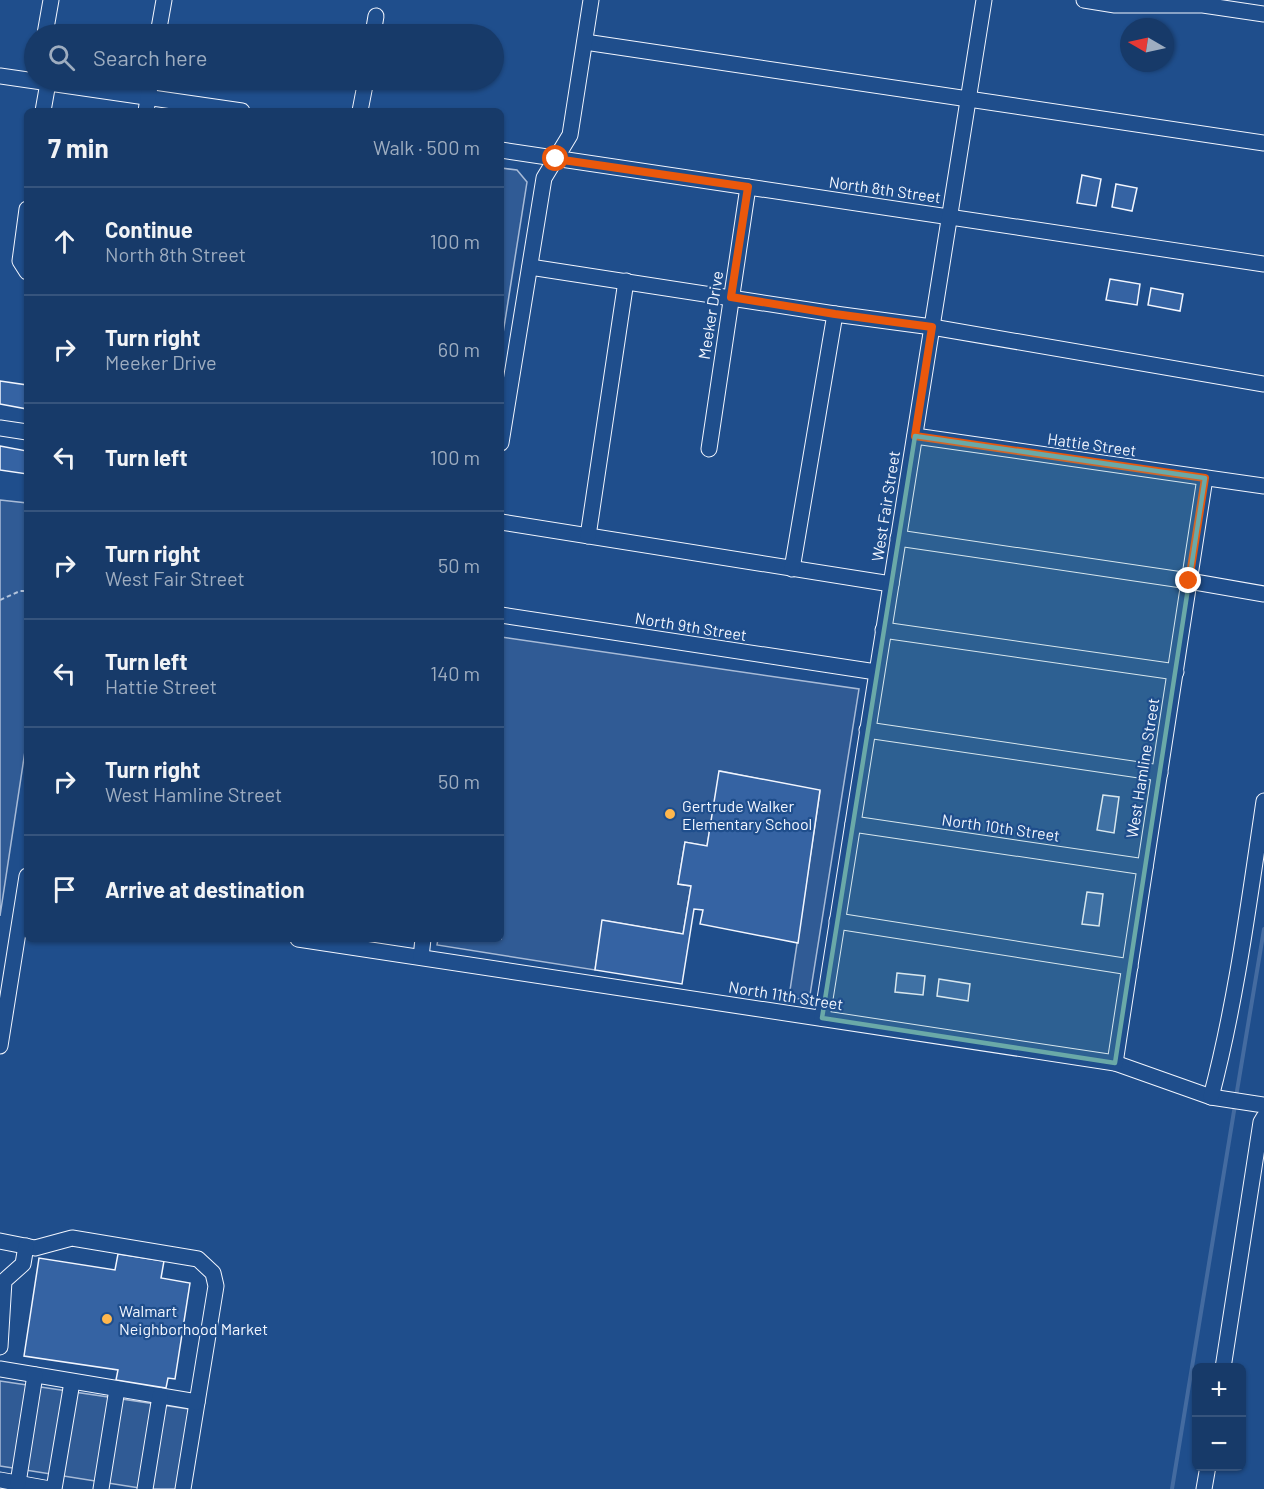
<!DOCTYPE html>
<html lang="en">
<head>
<meta charset="utf-8">
<style>
	body { margin:0; font-family:Barlow,sans-serif; background:#244571; color:#f1f3f6 }
	.controls { position:absolute; right:18px; bottom:18px; display:grid; overflow:hidden; border-radius:9px; box-shadow:0 2px 4px #0004 }
	.controls button { width:54px; height:54px; display:grid; place-items:center; padding:0; border:0; border-bottom:2px solid #36547d; background:#173a69; color:#f1f3f6; font:30px sans-serif }
	.compass { position:absolute; left:1120px; top:18px; width:54px; height:54px; border-radius:50%; background:#173a69; box-shadow:0 2px 4px #0004; rotate:279deg }
	.stop { position:absolute; width:18px; height:18px; margin:-14px; border:4px solid #ea580c; border-radius:50%; background:#fff }
	.stop.end { background:#ea580c; border-color:#fff; box-shadow:0 2px 6px #0008 }
	.list { margin:0; padding:0; list-style:none }
	h2 { display:flex; justify-content:space-between; align-items:center; height:78px; margin:0; padding:0 24px; font-size:26px }
	h2 small { font-size:20px; font-weight:400; color:#9eadc0 }
	.list li { display:grid; grid-template-columns:39px 1fr auto; gap:18px; align-items:center; box-sizing:border-box; height:108px; padding:0 24px; border-top:2px solid #36547d }
	.list b { display:block; font-size:22px; white-space:nowrap }
	.list p { margin:0; font-size:20px; white-space:nowrap; color:#9eadc0 }
	.list em { font-size:20px; font-style:normal; color:#9eadc0 }
	.icon { flex:none; width:33px; height:33px; fill:none; stroke:currentColor; stroke-width:2; stroke-linecap:round; stroke-linejoin:round }
	.map { position:relative; flex:none; width:1264px; height:1489px; overflow:hidden }
	.search { position:absolute; background:#173a69; box-shadow:0 2px 4px #0004; left:24px; top:24px; width:480px; height:66px; display:flex; align-items:center; gap:15px; box-sizing:border-box; padding:0 21px; border-radius:33px; color:#9eadc0; font-size:22px }
	.panel { position:absolute; background:#173a69; box-shadow:0 2px 4px #0004; left:24px; top:108px; width:480px; height:834px; border-radius:9px }
	.map>svg:first-child { display:block }
	.built { fill:#305b95; stroke:#a8bbd7; stroke-width:1.5 }
	.lines { fill:none; stroke-linecap:round; stroke-linejoin:round }
	.stream { stroke:#446ba0; stroke-width:4 }
	.building { fill:#3563a3; stroke:#f2f6ff; stroke-width:1.5 }
	.minor-casing { stroke:#f2f6ff; stroke-width:17 }
	.path { stroke:#b3c4dc; stroke-width:2; stroke-dasharray:4.5 3; stroke-linecap:butt }
	.minor { stroke:#1f4e8c; stroke-width:15 }
	.route { stroke:#ea580c; stroke-width:8 }
	.marked { fill:#6aa9a8; fill-opacity:0.2; stroke:#6aa9a8; stroke-width:4.5; stroke-linejoin:round }
	.poi-dot { fill:#ffb74d; stroke:#1f4e8c; stroke-width:2 }
	.labels { text-anchor:middle; dominant-baseline:central; stroke-width:4.5; stroke-linejoin:round; paint-order:stroke }
	.street-label { font-size:16px; fill:#f2f6ff; stroke:#1f4e8c }
	.poi-label { font-size:16px; fill:#f2f6ff; stroke:#1f4e8c; text-anchor:start }
</style>
</head>
<body>
<div class="map">
<svg width="1264" height="1489" viewBox="0 0 1264 1489">
	<rect width="100%" height="100%" fill="#1f4e8c"/>
	<g class="built">
		<path d="M501 168 517 170 527 182 501 346Z"/>
		<path d="M0 500 27 503V738L0 916Z"/>
		<path d="M501 637 859 689 809 1001 789 997 820 791 720 771 707 846 685 842 678 884 691 886 683 934 603 920 595 970 437 945 438 939H501Z"/>
		<path d="M0 1381 189 1409 176 1489H146L0 1466Z"/>
	</g>
	<g class="lines">
		<g class="stream">
			<path d="M1236 1097 1264 929"/>
			<path d="M1172 1489 1235 1105"/>
		</g>
	</g>
	<g class="building">
		<path d="M1082 175 1101 179 1096 206 1077 203Z"/>
		<path d="M1116 184 1137 188 1132 211 1112 207Z"/>
		<path d="M1110 279 1140 284 1137 305 1106 300Z"/>
		<path d="M1151 288 1183 294 1180 311 1148 305Z"/>
		<path d="M0 381 27 385V409L0 404Z"/>
		<path d="M0 446 27 451V474L0 470Z"/>
		<path d="M719 771 820 790 798 943 700 924 703 910 694 909 682 984 595 970 602 920 683 934 691 886 678 884 685 842 707 846Z"/>
		<path d="M1103 795 1119 797 1114 833 1097 830Z"/>
		<path d="M1087 892 1103 894 1099 926 1082 924Z"/>
		<path d="M897 973 925 976 923 995 895 992Z"/>
		<path d="M939 979 970 984 968 1001 937 996Z"/>
		<path d="M118 1254 164 1261 161 1278 190 1283 175 1379 168 1378 166 1388 116 1380 118 1370 24 1356 39 1258 115 1270Z"/>
	</g>
	<g class="lines">
		<g class="minor-casing">
			<g id="minor">
				<path d="M1084 0 1115 5H1203L1264 14"/>
				<path d="M45 34 51 0"/>
				<path d="M158 34 164 0"/>
				<path d="M373 34 376 16"/>
				<path d="M585 42 1264 143"/>
				<path d="M0 76 242 111"/>
				<path d="M43 111 48 83"/>
				<path d="M146 111 151 80"/>
				<path d="M360 111 366 80"/>
				<path d="M501 150 1264 264"/>
				<path d="M27 209 20 261 27 272"/>
				<path d="M530 267 835 314 932 327 1264 384"/>
				<path d="M0 428 27 432"/>
				<path d="M915 436 1264 486"/>
				<path d="M501 443 544 178 570 135 591 0"/>
				<path d="M709 449 748 187"/>
				<path d="M501 522 891 584"/>
				<path d="M588 536 626 281"/>
				<path d="M898 538 1189 581 1264 594"/>
				<path d="M792 569 835 314"/>
				<path d="M501 615 876 672"/>
				<path d="M883 630 1176 672"/>
				<path d="M867 730 1160 773"/>
				<path d="M853 824 1145 867"/>
				<path d="M837 921 1130 967"/>
				<path d="M298 939 1115 1063 1211 1097 1264 1105"/>
				<path d="M421 957 423 939"/>
				<path d="M822 1018 984 0"/>
				<path d="M0 1046 27 876"/>
				<path d="M1115 1063 1205 478"/>
				<path d="M1211 1097C1237 998 1249 901 1264 801"/>
				<path d="M0 1241 35 1248 72 1238 198 1259 213 1273 216 1286 183 1489"/>
				<path d="M0 1347 4 1281 23 1264 26 1246"/>
				<path d="M1223 1368 1261 1122 1264 1117"/>
				<path d="M0 1369 197 1402"/>
				<path d="M0 1480 50 1489"/>
				<path d="M18 1483 35 1375"/>
				<path d="M54 1489 72 1382"/>
				<path d="M101 1489 117 1389"/>
				<path d="M145 1489 160 1396"/>
				<path d="M1204 1489 1208 1466"/>
			</g>
		</g>
		<path class="path" d="M0 600 20 591H27"/>
		<use href="#minor" class="minor"/>
	</g>
	<g class="lines">
		<path class="route" d="M556 159 748 187 731 297 835 314 932 327 915 436 1205 478 1189 581"/>
	</g>
	<path class="marked" d="M915 436 1205 478 1115 1063 822 1018Z"/>
	<g class="poi-dot">
		<circle cx="670" cy="814" r="6"/>
		<circle cx="107" cy="1319" r="6"/>
	</g>
	<g class="labels">
		<g class="street-label">
			<text transform="translate(885 189) rotate(8)">North 8th Street</text>
			<text transform="translate(710 315) rotate(-81)">Meeker Drive</text>
			<text transform="translate(1092 444) rotate(8)">Hattie Street</text>
			<text transform="translate(885 506) rotate(-81)">West Fair Street</text>
			<text transform="translate(691 626) rotate(9)">North 9th Street</text>
			<text transform="translate(1142 768) rotate(-81)">West Hamline Street</text>
			<text transform="translate(1001 827) rotate(8)">North 10th Street</text>
			<text transform="translate(786 995) rotate(9)">North 11th Street</text>
		</g>
		<g class="poi-label">
			<text x="682" y="805">Gertrude Walker<tspan x="682" dy="18">Elementary School</tspan></text>
			<text x="119" y="1310">Walmart<tspan x="119" dy="18">Neighborhood Market</tspan></text>
		</g>
	</g>
</svg>
<div class="controls">
<button>+</button>
<button>−</button>
</div>
<svg class="compass" viewBox="-18 -18 36 36"><path d="M0-13l5 13h-10z" fill="#e53935"/><path d="M0 13l5-13h-10z" fill="#9eadc0"/></svg>
<div class="stop" style="left:556px;top:159px"></div>
<div class="stop end" style="left:1189px;top:581px"></div>
<div class="search"><svg class="icon" aria-label="search" viewBox="0 0 24 24"><circle cx="10" cy="10" r="6"/><path d="M15 15l6 6"/></svg>Search here</div>
<section class="panel">
<h2>7 min<small>Walk · 500 m</small></h2>
<ul class="list">
<li><svg class="icon" aria-label="ahead" viewBox="0 0 24 24"><path d="M12 20V5M6 11l6-6 6 6"/></svg><div><b>Continue</b><p>North 8th Street</p></div><em>100 m</em></li>
<li><svg class="icon" aria-label="right" viewBox="0 0 24 24"><path d="M7 20v-9h11M14 6l5 5-5 5"/></svg><div><b>Turn right</b><p>Meeker Drive</p></div><em>60 m</em></li>
<li><svg class="icon" aria-label="left" viewBox="0 0 24 24"><path d="M17 20v-9H6M10 6l-5 5 5 5"/></svg><div><b>Turn left</b></div><em>100 m</em></li>
<li><svg class="icon" aria-label="right" viewBox="0 0 24 24"><path d="M7 20v-9h11M14 6l5 5-5 5"/></svg><div><b>Turn right</b><p>West Fair Street</p></div><em>50 m</em></li>
<li><svg class="icon" aria-label="left" viewBox="0 0 24 24"><path d="M17 20v-9H6M10 6l-5 5 5 5"/></svg><div><b>Turn left</b><p>Hattie Street</p></div><em>140 m</em></li>
<li><svg class="icon" aria-label="right" viewBox="0 0 24 24"><path d="M7 20v-9h11M14 6l5 5-5 5"/></svg><div><b>Turn right</b><p>West Hamline Street</p></div><em>50 m</em></li>
<li><svg class="icon" aria-label="arrive" viewBox="0 0 24 24"><path d="M6 21V4h12l-3 4 3 4H6"/></svg><div><b>Arrive at destination</b></div></li>
</ul>
</section>
</div>
</body>
</html>
